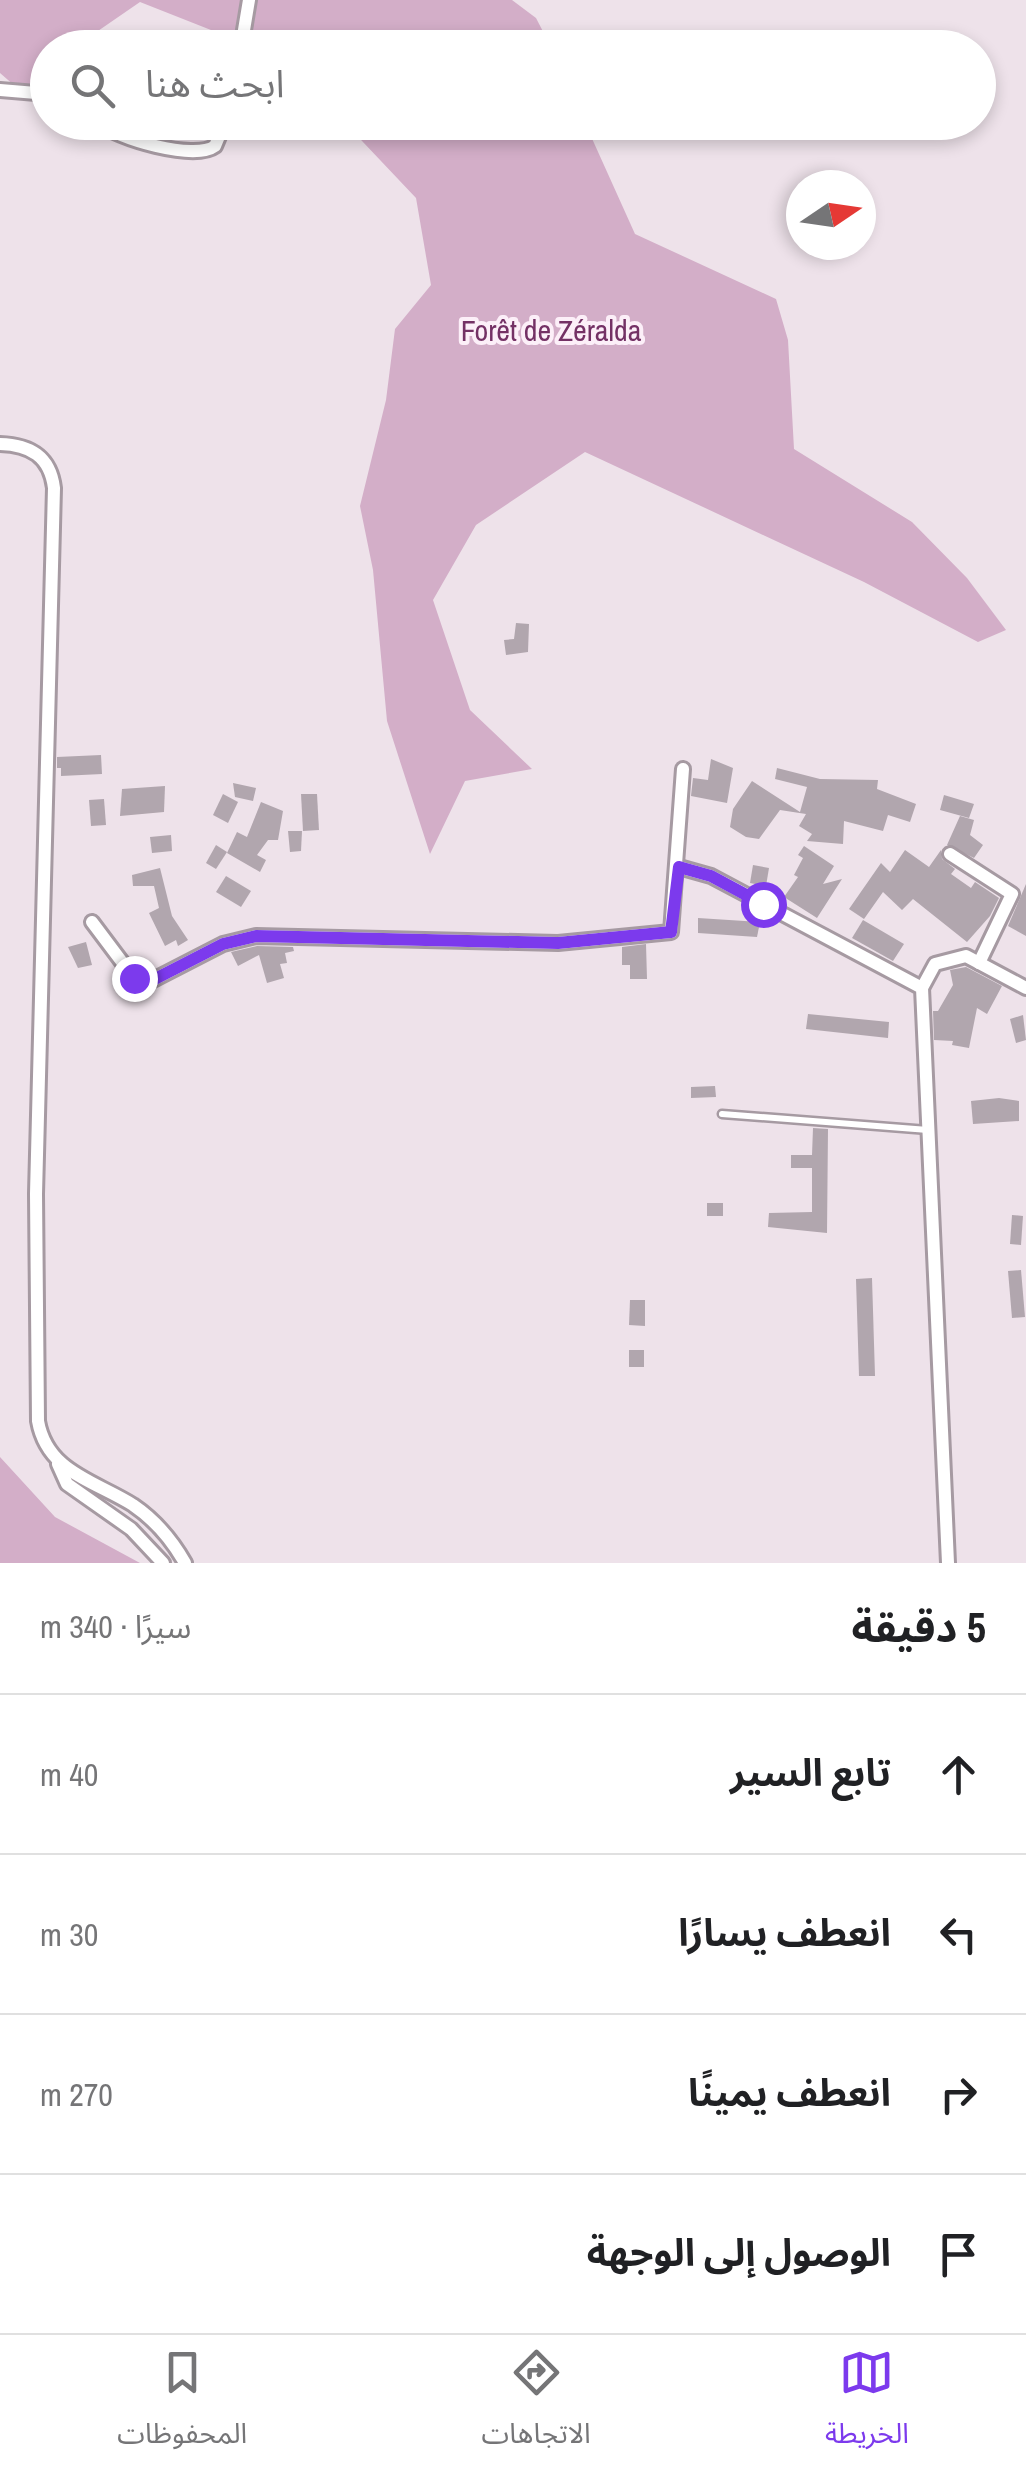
<!DOCTYPE html>
<html lang="ar">
<head>
<meta charset="utf-8">
<style>
	body { margin:0; font-family:"Archivo Narrow","Noto Sans Arabic",sans-serif; background:#f6f6f6; color:#202124; direction:rtl }
	.compass { position:absolute; left:786px; top:170px; width:90px; height:90px; border-radius:50%; background:#fff; box-shadow:0 5px 15px #0003; rotate:77deg }
	.stop { position:absolute; width:30px; height:30px; margin:-22px; border:8px solid #7c3aed; border-radius:50%; background:#fff }
	.stop.end { background:#7c3aed; border-color:#fff; box-shadow:0 2px 10px #0008 }
	.list { margin:0; padding:0; list-style:none }
	h2 { display:flex; justify-content:space-between; align-items:center; height:130px; margin:0; padding:0 40px; font-size:42px }
	h2 small { font-size:32px; font-weight:400; color:#757577 }
	.list li { display:grid; grid-template-columns:65px 1fr auto; gap:30px; align-items:center; box-sizing:border-box; height:160px; padding:0 40px; border-top:2px solid #e0e0e0 }
	.list b { display:block; font-size:38px; white-space:nowrap }
	.list em { font-size:32px; font-style:normal; color:#757577 }
	.icon { flex:none; width:55px; height:55px; fill:none; stroke:currentColor; stroke-width:2; stroke-linecap:round; stroke-linejoin:round }
	.map { position:relative; flex:none; width:1026px; height:1563px; overflow:hidden; direction:ltr }
	.search { position:absolute; background:#fff; box-shadow:0 5px 15px #0003; left:30px; right:30px; top:30px; height:110px; display:flex; align-items:center; gap:25px; box-sizing:border-box; padding:0 35px; border-radius:55px; color:#757577; font-size:38px }
	.sheet { height:770px; background:#fff }
	nav { display:flex; justify-content:space-around; align-items:center; box-sizing:border-box; height:140px; border-top:2px solid #e0e0e0; background:#fff; font-size:28px; color:#757577 }
	nav a { display:grid; justify-items:center; gap:5px }
	nav .on { color:#7c3aed }
	.map>svg:first-child { display:block }
	.green { fill:#d3aec8 }
	.building { fill:#b1a6ae }
	.lines { fill:none; stroke-linecap:round; stroke-linejoin:round }
	.service-casing { stroke:#a69aa2; stroke-width:11 }
	.minor-casing { stroke:#a69aa2; stroke-width:18 }
	.service { stroke:#fff; stroke-width:6 }
	.minor { stroke:#fff; stroke-width:12 }
	.route { stroke:#7c3aed; stroke-width:12 }
	.labels { text-anchor:middle; dominant-baseline:central; stroke-width:8; stroke-linejoin:round; paint-order:stroke }
	.park-label { font-size:30px; fill:#743165; stroke:#fceff8 }
</style>
</head>
<body>
<div class="map">
<svg width="1026" height="1563" viewBox="0 0 1026 1563">
	<rect width="100%" height="100%" fill="#eee2ea"/>
	<g class="green">
		<path d="M0 0H512L536 18 551 47H254L140 2 95 33 90 47 48 48 47 114 0 73Z"/>
		<path d="M345 123H585L635 234 776 299 788 340 794 449 912 522 967 578 1006 630 978 642 864 582 585 452 476 525 433 600 470 710 532 769 465 781 430 854 387 721 373 570 360 506 386 400 395 329 431 285 416 198Z"/>
		<path d="M0 1457 55 1517 140 1563H0Z"/>
	</g>
	<g class="building">
		<path d="M516 623 529 624 528 652 506 655 504 640 514 639Z"/>
		<path d="M101 755 102 774 61 776V768H57V757Z"/>
		<path d="M711 759 733 768 727 803 691 796 693 778 708 780Z"/>
		<path d="M777 768 820 779 878 780 877 789 916 804 910 822 888 815 883 831 844 821 843 844 807 841 812 834 799 826 806 814 780 810 759 839 746 837 730 827 733 809 752 781 800 812 807 787 775 779Z"/>
		<path d="M233 783 256 788 253 801 235 797Z"/>
		<path d="M165 786 164 812 120 816 122 789Z"/>
		<path d="M223 794 238 802 228 823 213 815Z"/>
		<path d="M301 794H317L319 830 303 831Z"/>
		<path d="M944 795 974 804 969 818 940 810Z"/>
		<path d="M104 799 106 825 91 826 89 800Z"/>
		<path d="M261 802 283 811 278 840H268L257 855 266 860 260 872 227 853 237 832 247 837Z"/>
		<path d="M960 816 974 820 970 835 983 845 974 858 947 845Z"/>
		<path d="M288 831H302L301 851 290 852Z"/>
		<path d="M171 835 172 851 152 853 150 837Z"/>
		<path d="M216 845 227 852 216 869 206 863Z"/>
		<path d="M804 846 834 866 823 884 842 879 817 918 784 897 798 877 794 875 803 858 798 855Z"/>
		<path d="M905 850 929 867 941 850 942 859 955 869 951 874 971 888 975 882 999 898 990 916 967 942 913 899 902 910 883 892 864 919 849 909 881 863 890 872Z"/>
		<path d="M753 865 769 868 766 886 750 883Z"/>
		<path d="M160 868 172 916 188 940 178 946 176 940 165 946 149 913 159 908 154 886H133L132 875Z"/>
		<path d="M226 876 251 891 241 907 216 892Z"/>
		<path d="M1026 884V936L1008 926Z"/>
		<path d="M698 918 760 922 757 937 698 933Z"/>
		<path d="M863 920 904 944 893 961 852 938Z"/>
		<path d="M86 942 92 965 78 968 68 947Z"/>
		<path d="M646 944 647 979H630V965H622V947Z"/>
		<path d="M257 946 293 947 294 951 285 953 287 963 280 964 284 978 267 983 259 955 238 966 231 952Z"/>
		<path d="M966 967 1002 986 987 1014 977 1008 969 1048 952 1045 953 1041 934 1040 933 1011H938L953 985 950 970Z"/>
		<path d="M808 1014 889 1022 888 1038 806 1029Z"/>
		<path d="M1023 1015 1026 1040 1016 1043 1010 1019Z"/>
		<path d="M715 1086 716 1097 691 1098V1087Z"/>
		<path d="M999 1098 1019 1101V1121L973 1124 971 1101Z"/>
		<path d="M813 1128 828 1129 827 1233 768 1227 769 1213 812 1212V1168H791V1155H812Z"/>
		<rect x="707" y="1203" width="16" height="13"/>
		<path d="M1012 1215 1023 1216 1021 1245 1010 1244Z"/>
		<path d="M1021 1270 1025 1317 1012 1318 1008 1271Z"/>
		<path d="M872 1278 875 1376H859L856 1279Z"/>
		<path d="M630 1300H645V1326L629 1325Z"/>
		<rect x="629" y="1350" width="15" height="17"/>
	</g>
	<g class="lines">
		<g class="service-casing">
			<path id="service" d="M722 1114 928 1130"/>
		</g>
		<g class="minor-casing">
			<g id="minor">
				<path d="M241 48 249 0"/>
				<path d="M0 90 48 94"/>
				<path d="M98 122C116 139 195 161 215 146L225 122"/>
				<path d="M0 444C30 445 50 456 54 488L36 1194 38 1421C47 1472 95 1481 133 1505 155 1520 172 1540 185 1563"/>
				<path d="M950 854 1012 894 979 963"/>
				<path d="M679 867 711 876 922 988 948 1563"/>
				<path d="M92 922 134 978 153 980 223 944 256 936 558 943 671 932 683 769"/>
				<path d="M922 988 935 964 966 956 1026 988"/>
				<path d="M58 1464 67 1484 131 1529 163 1563"/>
			</g>
		</g>
		<use href="#service" class="service"/>
		<use href="#minor" class="minor"/>
	</g>
	<g class="lines">
		<path class="route" d="M134 978 153 980 223 944 256 936 558 943 671 932 679 867 711 876 763 904"/>
	</g>
	<g class="labels">
		<g class="park-label">
			<text x="551" y="330">Forêt de Zéralda</text>
		</g>
	</g>
</svg>
<svg class="compass" viewBox="-18 -18 36 36"><path d="M0-13l5 13h-10z" fill="#e53935"/><path d="M0 13l5-13h-10z" fill="#757577"/></svg>
<div class="stop" style="left:763px;top:904px"></div>
<div class="stop end" style="left:134px;top:978px"></div>
<div class="search"><svg class="icon" aria-label="search" viewBox="0 0 24 24"><circle cx="10" cy="10" r="6"/><path d="M15 15l6 6"/></svg>ابحث هنا</div>
</div>
<section class="sheet">
<h2>5 دقيقة<small>سيرًا · 340 m</small></h2>
<ul class="list">
<li><svg class="icon" aria-label="ahead" viewBox="0 0 24 24"><path d="M12 20V5M6 11l6-6 6 6"/></svg><div><b>تابع السير</b></div><em>40 m</em></li>
<li><svg class="icon" aria-label="left" viewBox="0 0 24 24"><path d="M17 20v-9H6M10 6l-5 5 5 5"/></svg><div><b>انعطف يسارًا</b></div><em>30 m</em></li>
<li><svg class="icon" aria-label="right" viewBox="0 0 24 24"><path d="M7 20v-9h11M14 6l5 5-5 5"/></svg><div><b>انعطف يمينًا</b></div><em>270 m</em></li>
<li><svg class="icon" aria-label="arrive" viewBox="0 0 24 24"><path d="M6 21V4h12l-3 4 3 4H6"/></svg><div><b>الوصول إلى الوجهة</b></div></li>
</ul>
</section>
<nav>
<a class="on"><svg class="icon" aria-label="map" viewBox="0 0 24 24"><path d="M3 6l6-2 6 2 6-2v14l-6 2-6-2-6 2zM9 4v14M15 6v14"/></svg>الخريطة</a>
<a><svg class="icon" aria-label="directions" viewBox="0 0 24 24"><path d="M12 3l9 9-9 9-9-9zM9 14v-3h6M13 9l2 2-2 2"/></svg>الاتجاهات</a>
<a><svg class="icon" aria-label="saved" viewBox="0 0 24 24"><path d="M7 4h10v16l-5-4-5 4z"/></svg>المحفوظات</a>
</nav>
</body>
</html>
